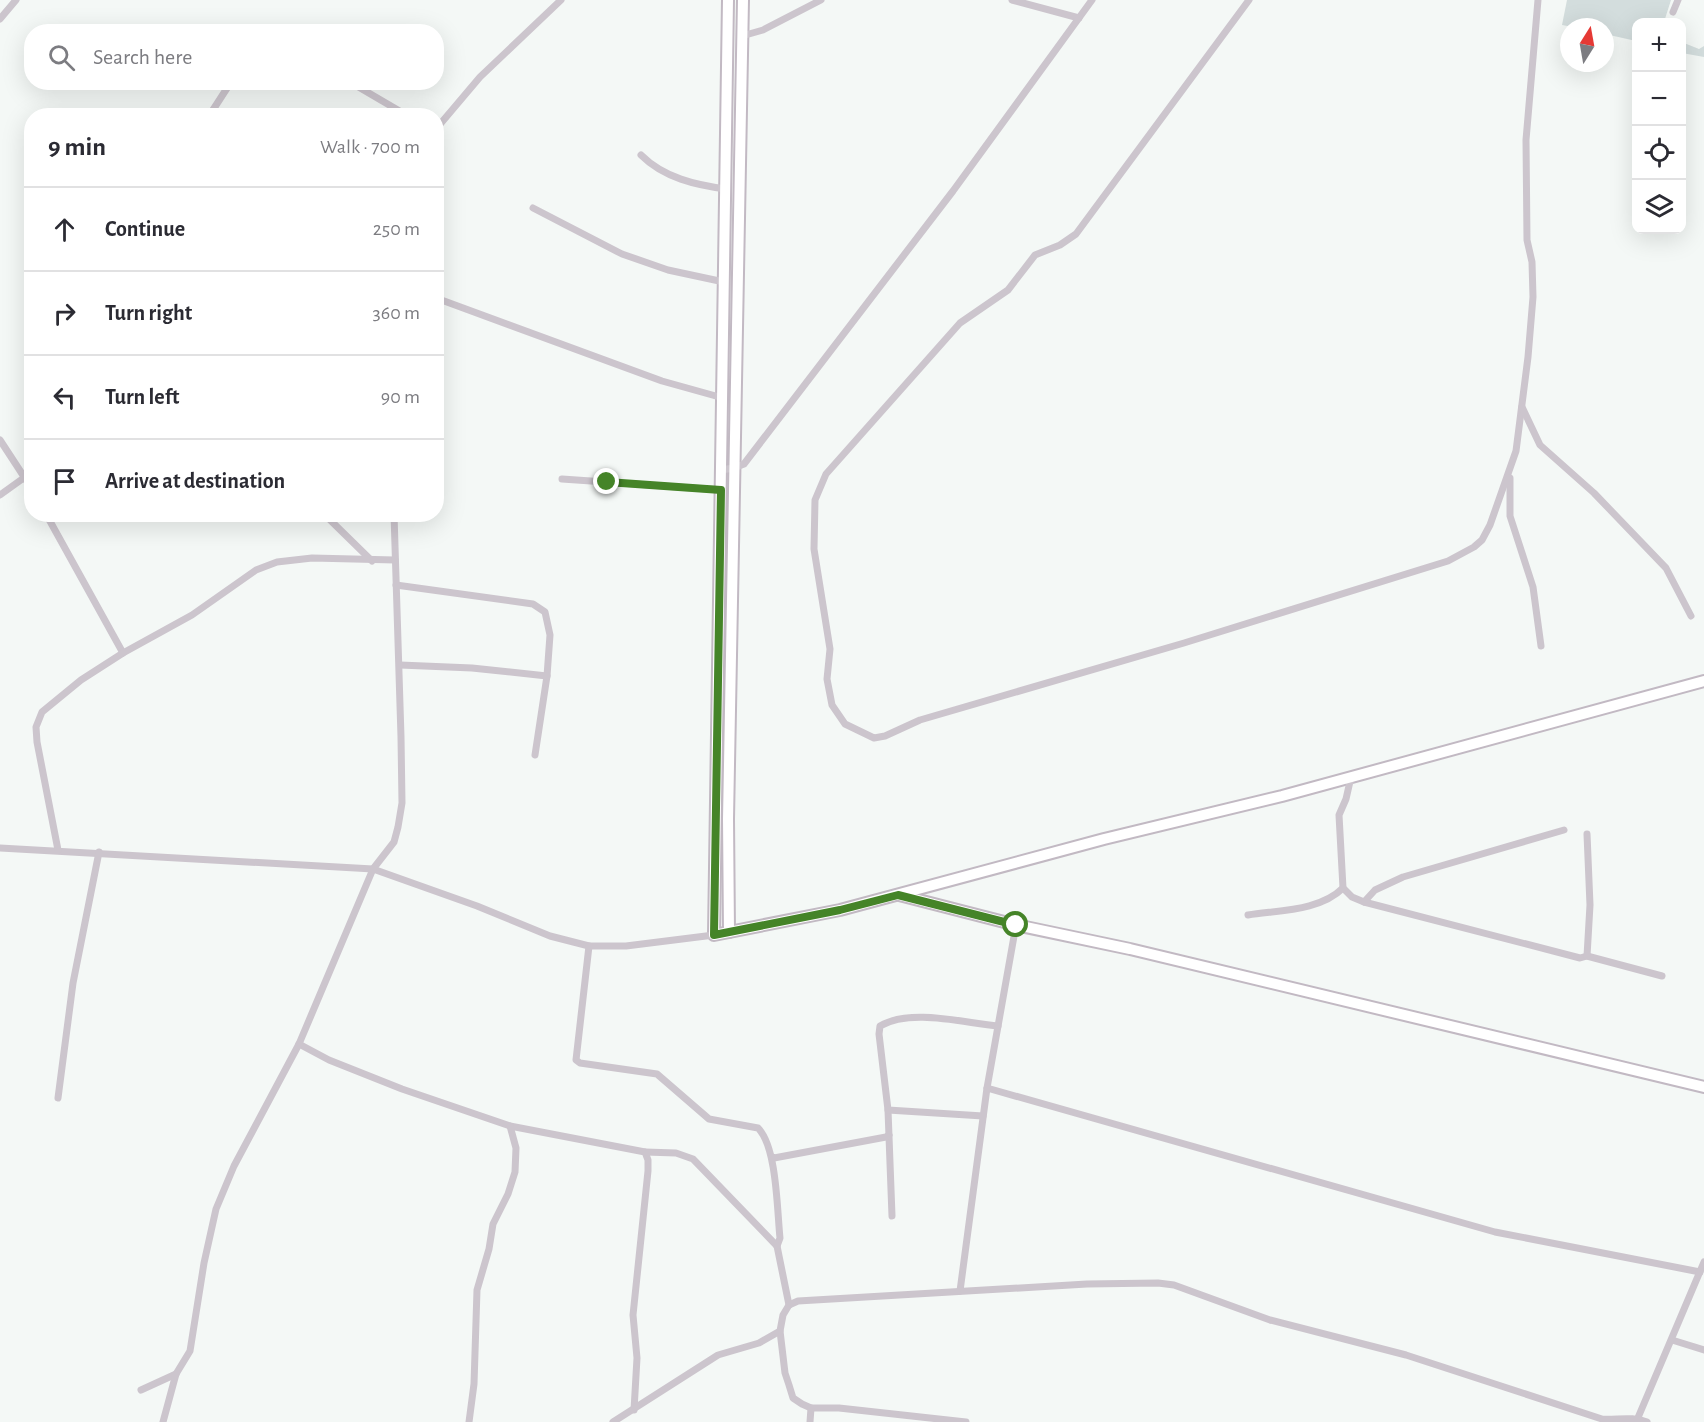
<!DOCTYPE html>
<html lang="en">
<head>
<meta charset="utf-8">
<style>
	body { margin:0; font-family:"Alegreya Sans",sans-serif; background:#f7f7f7; color:#2b2b33 }
	.controls { position:absolute; right:18px; top:18px; display:grid; overflow:hidden; border-radius:12px; box-shadow:0 6px 24px #0002 }
	.controls button { width:54px; height:54px; display:grid; place-items:center; padding:0; border:0; border-bottom:2px solid #e1e1e2; background:#fff; color:#2b2b33; font:30px sans-serif }
	.compass { position:absolute; left:1560px; top:18px; width:54px; height:54px; border-radius:50%; background:#fff; box-shadow:0 6px 24px #0002; rotate:11deg }
	.stop { position:absolute; width:18px; height:18px; margin:-14px; border:4px solid #458428; border-radius:50%; background:#fff }
	.stop.end { background:#458428; border-color:#fff; box-shadow:0 2px 6px #0008 }
	.list { margin:0; padding:0; list-style:none }
	h2 { display:flex; justify-content:space-between; align-items:center; height:78px; margin:0; padding:0 24px; font-size:26px }
	h2 small { font-size:20px; font-weight:400; color:#7c7c81 }
	.list li { display:grid; grid-template-columns:39px 1fr auto; gap:18px; align-items:center; box-sizing:border-box; height:84px; padding:0 24px; border-top:2px solid #e1e1e2 }
	.list b { display:block; font-size:22px; white-space:nowrap }
	.list em { font-size:20px; font-style:normal; color:#7c7c81 }
	.icon { flex:none; width:33px; height:33px; fill:none; stroke:currentColor; stroke-width:2; stroke-linecap:round; stroke-linejoin:round }
	.map { position:relative; flex:none; width:1704px; height:1422px; overflow:hidden }
	.search { position:absolute; background:#fff; box-shadow:0 6px 24px #0002; left:24px; top:24px; width:420px; height:66px; display:flex; align-items:center; gap:15px; box-sizing:border-box; padding:0 21px; border-radius:24px; color:#7c7c81; font-size:22px }
	.panel { position:absolute; background:#fff; box-shadow:0 6px 24px #0002; left:24px; top:108px; width:420px; height:414px; border-radius:24px }
	.map>svg:first-child { display:block }
	.green { fill:#d3dddd }
	.lines { fill:none; stroke-linecap:round; stroke-linejoin:round }
	.secondary-casing { stroke:#c2b9c3; stroke-width:14 }
	.street { stroke:#ccc5cd; stroke-width:7 }
	.secondary { stroke:#fff; stroke-width:10 }
	.route { stroke:#458428; stroke-width:8 }
</style>
</head>
<body>
<div class="map">
<svg width="1704" height="1422" viewBox="0 0 1704 1422">
	<rect width="100%" height="100%" fill="#f4f8f6"/>
	<g class="green">
		<path d="M1567 0H1671L1664 22H1636V41L1605 34V27H1573L1562 25Z"/>
		<path d="M1682 40 1684 43 1699 49 1704 46V57L1682 53Z"/>
	</g>
	<g class="lines">
		<g class="secondary-casing">
			<g id="secondary">
				<path d="M728 0 714 935 840 910 1104 839 1282 796 1704 681"/>
				<path d="M899 895 1016 925 1130 949 1704 1087"/>
				<path d="M729 932 728 819 743 0"/>
			</g>
		</g>
		<g class="street">
			<path d="M1012 0 1079 18"/>
			<path d="M1249 0 1076 234 1060 245 1035 255 1008 290 960 323 826 474 815 500 814 549 830 649 827 679 832 705 845 724 874 738 885 736 920 720 1184 643 1448 561 1474 547 1482 540 1490 525 1516 451 1528 357 1533 297 1532 262 1527 240 1526 140 1538 0"/>
			<path d="M1673 12 1678 0"/>
			<path d="M0 19 16 0"/>
			<path d="M742 36 763 30 821 0"/>
			<path d="M350 82 408 116"/>
			<path d="M209 116 231 82"/>
			<path d="M436 129 480 77 561 0"/>
			<path d="M641 155C664 178 696 185 726 189"/>
			<path d="M533 208 622 254 668 270 724 282"/>
			<path d="M436 298 662 381 723 398"/>
			<path d="M1522 407 1540 445 1594 493 1666 568 1691 616"/>
			<path d="M0 440 32 489"/>
			<path d="M721 470 734 468 744 464 953 191 1092 0"/>
			<path d="M1510 478V516L1533 587 1541 646"/>
			<path d="M562 479 721 490"/>
			<path d="M0 495 32 472"/>
			<path d="M46 514 123 653"/>
			<path d="M324 514 372 561"/>
			<path d="M396 585 533 604 545 612 550 635 547 676 535 755"/>
			<path d="M400 665 472 668 547 676"/>
			<path d="M1351 777 1346 799 1339 815 1343 888 1352 897 1364 902 1580 958 1587 956 1662 976"/>
			<path d="M0 848 373 869 477 906 550 936 589 946H626L714 935"/>
			<path d="M58 850 37 742 36 727 42 712 81 680 123 653 192 615 256 570 277 562 312 558 395 560"/>
			<path d="M1364 902 1375 890 1403 877 1564 830"/>
			<path d="M1248 915C1279 910 1320 911 1343 888"/>
			<path d="M589 946 576 1060 580 1063 657 1074 709 1119 758 1128C777 1147 777 1210 780 1238L777 1246 789 1305"/>
			<path d="M1587 956 1590 905 1587 834"/>
			<path d="M299 1044 329 1060 402 1089 510 1126 645 1152 648 1160V1171L633 1315 637 1358 634 1410"/>
			<path d="M987 1088 1495 1232 1700 1272"/>
			<path d="M58 1098 73 983 99 852"/>
			<path d="M888 1110 892 1216"/>
			<path d="M983 1116 888 1110 879 1034 880 1026C911 1008 964 1023 998 1026"/>
			<path d="M645 1152 676 1153 693 1159 777 1246"/>
			<path d="M772 1157 774 1158 886 1137 889 1135"/>
			<path d="M960 1291 987 1088 1016 925"/>
			<path d="M780 1331 785 1373 789 1385 793 1398 802 1404 811 1408H839L966 1422"/>
			<path d="M1672 1340 1704 1350"/>
			<path d="M141 1390 176 1374"/>
			<path d="M1637 1420 1704 1262"/>
			<path d="M163 1422 176 1374 190 1351 204 1263 216 1209 234 1166 299 1044 373 869 394 842 398 827 402 803 401 737 394 514"/>
			<path d="M469 1422 474 1384 477 1290 489 1249 493 1224 508 1194 515 1172 516 1148 510 1126"/>
			<path d="M613 1422 718 1355 759 1343 780 1331 783 1315 789 1305 798 1301 1087 1284 1158 1283 1174 1285 1270 1320 1406 1355 1602 1419C1617 1420 1633 1416 1647 1422"/>
			<path d="M810 1422 811 1408"/>
		</g>
		<use href="#secondary" class="secondary"/>
	</g>
	<g class="lines">
		<path class="route" d="M607 482 721 490 714 935 840 910 898 895 1016 925"/>
	</g>
</svg>
<div class="controls">
<button>+</button>
<button>−</button>
<button><svg class="icon" aria-label="locate" viewBox="0 0 24 24"><circle cx="12" cy="12" r="6"/><path d="M12 2v4M12 18v4M2 12h4M18 12h4"/></svg></button>
<button><svg class="icon" aria-label="layers" viewBox="0 0 24 24"><path d="M12 4l9 5-9 5-9-5zM3 14l9 5 9-5"/></svg></button>
</div>
<svg class="compass" viewBox="-18 -18 36 36"><path d="M0-13l5 13h-10z" fill="#e53935"/><path d="M0 13l5-13h-10z" fill="#7c7c81"/></svg>
<div class="stop" style="left:1016px;top:925px"></div>
<div class="stop end" style="left:607px;top:482px"></div>
<div class="search"><svg class="icon" aria-label="search" viewBox="0 0 24 24"><circle cx="10" cy="10" r="6"/><path d="M15 15l6 6"/></svg>Search here</div>
<section class="panel">
<h2>9 min<small>Walk · 700 m</small></h2>
<ul class="list">
<li><svg class="icon" aria-label="ahead" viewBox="0 0 24 24"><path d="M12 20V5M6 11l6-6 6 6"/></svg><div><b>Continue</b></div><em>250 m</em></li>
<li><svg class="icon" aria-label="right" viewBox="0 0 24 24"><path d="M7 20v-9h11M14 6l5 5-5 5"/></svg><div><b>Turn right</b></div><em>360 m</em></li>
<li><svg class="icon" aria-label="left" viewBox="0 0 24 24"><path d="M17 20v-9H6M10 6l-5 5 5 5"/></svg><div><b>Turn left</b></div><em>90 m</em></li>
<li><svg class="icon" aria-label="arrive" viewBox="0 0 24 24"><path d="M6 21V4h12l-3 4 3 4H6"/></svg><div><b>Arrive at destination</b></div></li>
</ul>
</section>
</div>
</body>
</html>
